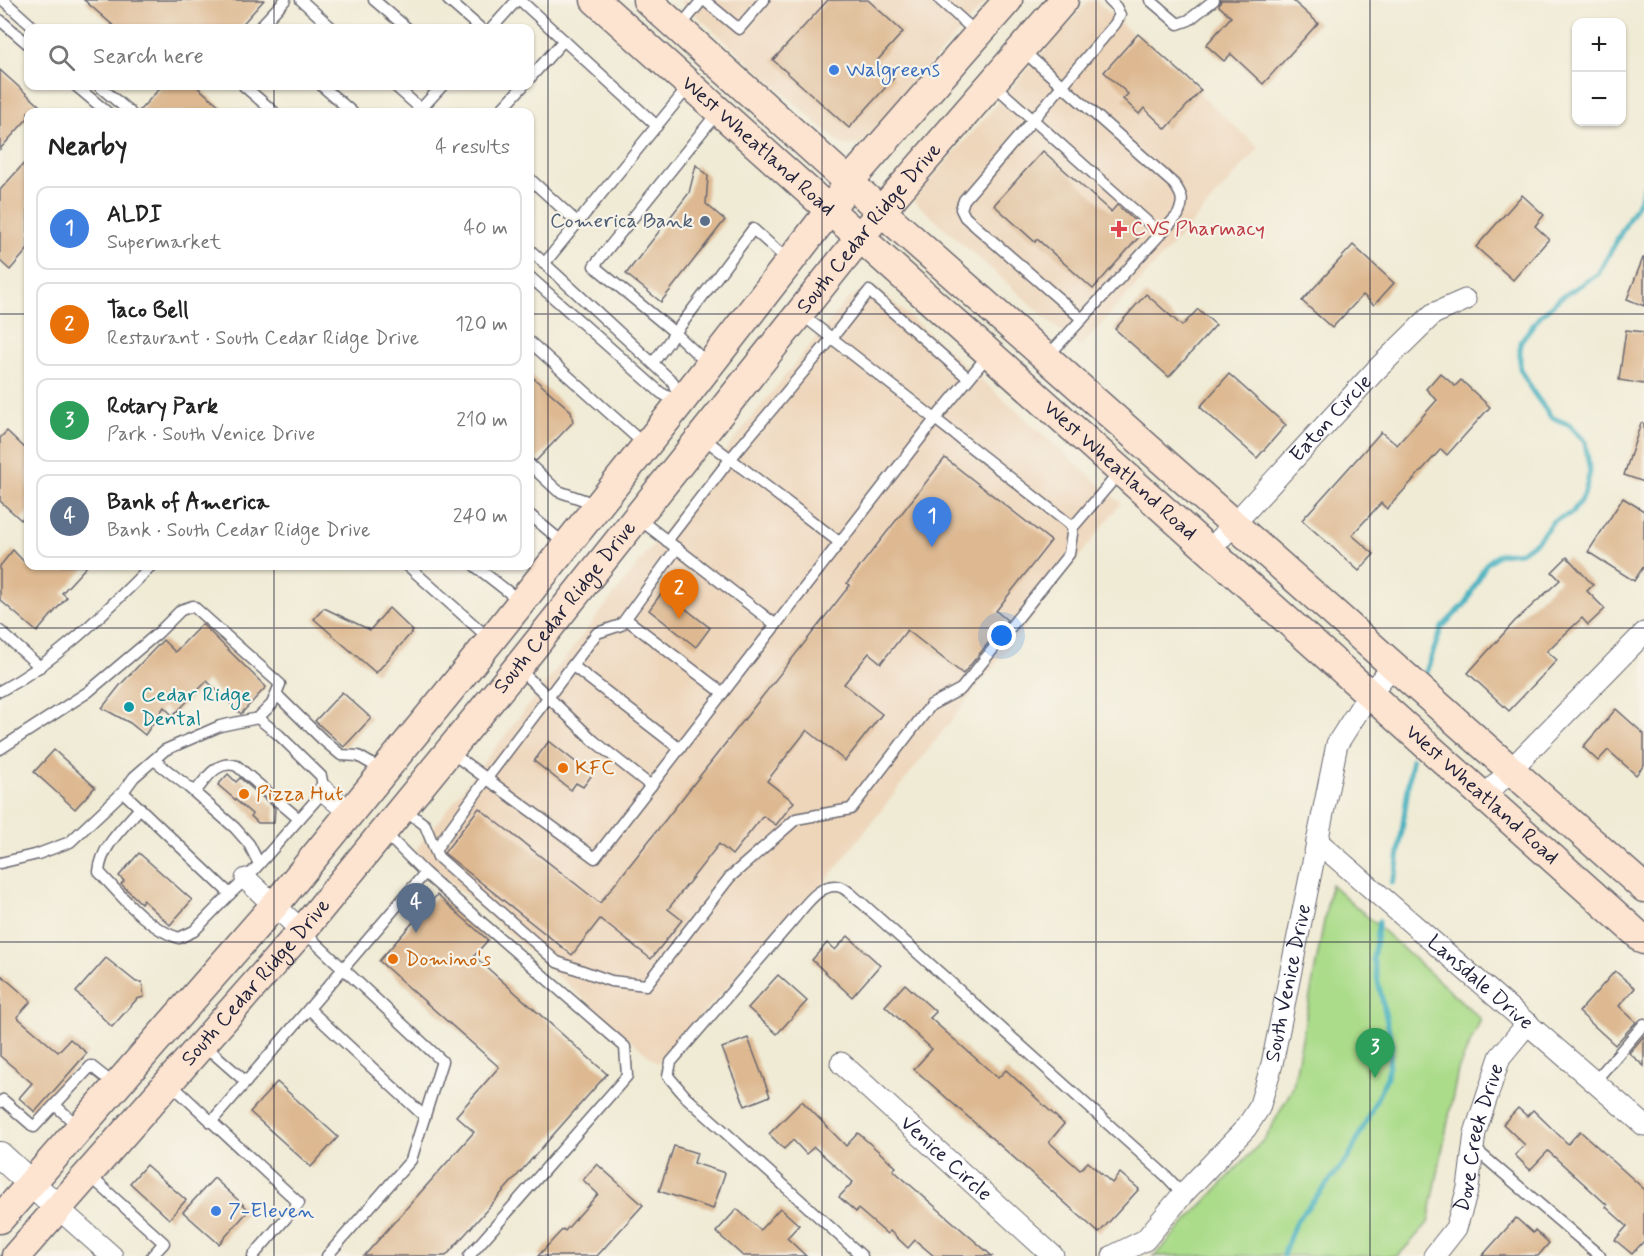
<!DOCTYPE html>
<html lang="en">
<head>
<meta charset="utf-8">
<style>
	body { margin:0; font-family:Mynerve,sans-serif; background:#f2f2f2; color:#222 }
	.controls { position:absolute; right:18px; top:18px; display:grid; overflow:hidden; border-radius:12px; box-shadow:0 2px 4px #0004 }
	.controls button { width:54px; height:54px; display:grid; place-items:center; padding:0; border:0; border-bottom:2px solid #e0e0e0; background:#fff; color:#222; font:30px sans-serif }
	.you { position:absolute; left:1002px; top:636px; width:21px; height:21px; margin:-15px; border:4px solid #fff; border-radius:50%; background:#1a73e8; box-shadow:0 0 0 9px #1a73e833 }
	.badge { display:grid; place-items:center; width:39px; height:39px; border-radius:50%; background:#b5179e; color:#fff; font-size:20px; font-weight:700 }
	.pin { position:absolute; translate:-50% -50px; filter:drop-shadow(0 2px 3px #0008) }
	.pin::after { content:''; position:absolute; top:32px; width:21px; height:18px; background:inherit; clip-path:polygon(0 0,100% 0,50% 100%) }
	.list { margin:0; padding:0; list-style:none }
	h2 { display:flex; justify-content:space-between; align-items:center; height:78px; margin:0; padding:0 24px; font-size:26px }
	h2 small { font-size:20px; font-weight:400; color:#767676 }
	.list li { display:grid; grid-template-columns:39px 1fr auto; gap:18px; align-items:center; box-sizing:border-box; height:84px; margin:0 12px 12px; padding:0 12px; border:2px solid #e0e0e0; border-radius:12px }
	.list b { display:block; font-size:22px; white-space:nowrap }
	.list p { margin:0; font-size:20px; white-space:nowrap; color:#767676 }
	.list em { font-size:20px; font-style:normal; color:#767676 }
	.icon { flex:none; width:33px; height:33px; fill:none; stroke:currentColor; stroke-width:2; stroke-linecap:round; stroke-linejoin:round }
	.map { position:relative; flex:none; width:1644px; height:1256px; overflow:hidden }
	.search { position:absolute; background:#fff; box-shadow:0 2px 4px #0004; left:24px; top:24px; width:510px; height:66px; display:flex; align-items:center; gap:15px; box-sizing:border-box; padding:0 21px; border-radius:12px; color:#767676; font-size:22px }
	.panel { position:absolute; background:#fff; box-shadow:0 2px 4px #0004; left:24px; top:108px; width:510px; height:462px; border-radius:12px }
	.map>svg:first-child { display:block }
	.built { fill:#eed6bb }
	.green { fill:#abdc8a; stroke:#667f62; stroke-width:1.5 }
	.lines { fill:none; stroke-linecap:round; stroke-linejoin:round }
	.stream { stroke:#44b1c0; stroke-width:5 }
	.building { fill:#ddb890 }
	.service-casing { stroke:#6a6871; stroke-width:13 }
	.minor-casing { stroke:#6a6871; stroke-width:23 }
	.tertiary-casing { stroke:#6a6871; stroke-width:28 }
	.secondary-casing { stroke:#6a6871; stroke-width:31 }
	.service { stroke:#fff; stroke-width:10 }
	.minor { stroke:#fff; stroke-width:21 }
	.tertiary { stroke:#fff; stroke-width:26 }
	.secondary { stroke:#fde4d0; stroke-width:28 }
	.grid { fill:none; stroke:#22223b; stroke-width:1.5; stroke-opacity:0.55 }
	.shop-dot { fill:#3f7fe0; stroke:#f7f3e8; stroke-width:2 }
	.service-dot { fill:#5c6f8a; stroke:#f7f3e8; stroke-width:2 }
	.health-dot { fill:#e0444e; stroke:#f7f3e8; stroke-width:2 }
	.culture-dot { fill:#0f9aa8; stroke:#f7f3e8; stroke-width:2 }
	.food-dot { fill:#e8710a; stroke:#f7f3e8; stroke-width:2 }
	.labels { text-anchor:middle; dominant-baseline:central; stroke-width:4.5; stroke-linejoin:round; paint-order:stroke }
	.shop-label { font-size:21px; fill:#366cbe; stroke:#f7f3e8; text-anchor:start }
	.street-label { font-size:21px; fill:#22223b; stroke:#f7f3e8 }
	.service-label { font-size:21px; fill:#4e5e75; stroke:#f7f3e8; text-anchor:end }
	.health-label { font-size:21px; fill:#be3a42; stroke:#f7f3e8; text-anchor:start }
	.culture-label { font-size:21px; fill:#0d838f; stroke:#f7f3e8; text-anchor:start }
	.food-label { font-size:21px; fill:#c56008; stroke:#f7f3e8; text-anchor:start }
</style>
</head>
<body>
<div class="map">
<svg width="1644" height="1256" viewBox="0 0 1644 1256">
	<rect width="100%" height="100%" fill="#f7f3e8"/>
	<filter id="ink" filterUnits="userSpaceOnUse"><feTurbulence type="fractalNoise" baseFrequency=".0167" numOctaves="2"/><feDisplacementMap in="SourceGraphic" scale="12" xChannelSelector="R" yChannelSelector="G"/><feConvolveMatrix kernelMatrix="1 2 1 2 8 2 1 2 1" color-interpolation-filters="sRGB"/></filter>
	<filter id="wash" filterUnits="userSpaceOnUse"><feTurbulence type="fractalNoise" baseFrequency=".008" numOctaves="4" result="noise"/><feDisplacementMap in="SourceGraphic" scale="24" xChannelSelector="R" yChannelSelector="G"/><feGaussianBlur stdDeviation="1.35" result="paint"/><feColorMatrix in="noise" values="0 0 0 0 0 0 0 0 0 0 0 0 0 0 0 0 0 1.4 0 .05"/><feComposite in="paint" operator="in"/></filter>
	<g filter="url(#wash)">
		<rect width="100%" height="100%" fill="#f0ebd5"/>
		<g class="built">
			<path d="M679 0H987L860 145 843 146Z"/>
			<path d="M1089 0H1095L1259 148 1080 348 913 200Z"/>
			<path d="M877 288 1121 503 830 876 657 1063 415 851 759 408 845 302 859 291Z"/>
		</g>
		<path class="green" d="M1331 884 1481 1019 1458 1070 1428 1223 1398 1256H1154L1266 1137 1293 1087Z"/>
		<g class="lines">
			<g class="stream">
				<path d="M1426 672 1442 627 1466 603 1486 564 1499 554 1521 552 1538 540 1553 521 1572 513 1584 495 1590 472 1585 442 1570 425 1551 417 1533 392 1520 368V342L1540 316 1560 298 1598 274 1641 197 1644 186"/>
				<path d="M1392 883 1396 873 1412 759"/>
				<path d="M1283 1256 1295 1223 1349 1157 1387 1077 1392 1044 1373 959 1379 921"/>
			</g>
		</g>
		<g id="blocks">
			<g class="building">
				<path d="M84 0H264L239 28H116Z"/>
				<path d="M828 0H868L903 32 876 62 894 78 849 128 773 60Z"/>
				<path d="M1221 0H1292L1318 23 1263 84 1231 54 1224 61 1206 45 1231 17 1219 6Z"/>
				<path d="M1138 34 1201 90 1166 129 1144 108 1139 114 1123 99 1128 94 1104 72Z"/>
				<path d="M0 70 40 106 34 112H28V118L0 149Z"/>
				<path d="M162 86H196L227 112H138Z"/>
				<path d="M1043 151 1111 212 1117 205 1136 222 1129 229 1139 237 1093 289 1037 239 1035 242 994 205Z"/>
				<path d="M28 159V249L10 270 0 261V190Z"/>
				<path d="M696 165 708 176 706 204 725 220 661 302 626 274 689 193Z"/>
				<path d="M1522 195 1544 215 1535 226 1549 239 1513 280 1476 247Z"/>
				<path d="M1353 245 1394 283 1374 305 1363 295 1332 328 1302 301Z"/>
				<path d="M1643 258H1644V306L1627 299Z"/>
				<path d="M1146 294 1182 326 1198 309 1216 325 1169 377 1115 329Z"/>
				<path d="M1626 330 1644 332V384L1619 380Z"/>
				<path d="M1440 373 1455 386 1461 380 1490 407 1447 455 1441 449 1387 509 1381 503 1352 535 1374 554 1359 571 1302 520 1381 432 1397 445 1437 400 1426 389Z"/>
				<path d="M1229 374 1286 425 1257 458 1200 407Z"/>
				<path d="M530 375 571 411 573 422 536 461 530 458Z"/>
				<path d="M1641 423 1644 424V482L1624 475Z"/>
				<path d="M7 431 28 451V511L21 520 0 501V438Z"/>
				<path d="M945 458 1051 541 996 611 1007 620 963 674 907 630 881 663 869 653 844 684 882 714 845 761 807 730 767 781 794 802 776 825 763 816 732 855 719 844 668 909 682 920 651 959 600 919 572 955 444 853 479 808 600 903 850 585 847 583Z"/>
				<path d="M1623 498 1644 511V566L1634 581 1588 552Z"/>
				<path d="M13 550 28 566H87L62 593 67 597 37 632 0 600V566Z"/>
				<path d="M1567 557 1593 585 1587 591 1605 609 1588 625 1582 618 1547 651 1557 660 1509 711 1468 673 1515 621 1560 580 1552 572Z"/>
				<path d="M663 591 710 628 696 647 649 610Z"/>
				<path d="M324 608 370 630 389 608 413 631 376 673 314 619Z"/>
				<path d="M202 624 266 687 241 714 207 681 173 716 164 707 145 735 130 723 102 708 121 684 163 640 175 652Z"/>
				<path d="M342 692 371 718 344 747 315 721Z"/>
				<path d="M1616 709 1644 734V765L1636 775 1608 750 1598 761 1583 747Z"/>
				<path d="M549 741 592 775 583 787 576 783 571 790 534 761Z"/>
				<path d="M54 750 95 787 75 809 34 772Z"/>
				<path d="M228 774 236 782 240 778 275 808 274 823H258L251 816 252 814 218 785Z"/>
				<path d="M139 853 192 900 170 925 143 900 141 903 121 884 124 881 119 876Z"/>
				<path d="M437 895 488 940 474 956 607 1074 446 1256H364L474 1132 456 1116 499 1067 379 961Z"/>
				<path d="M848 936 880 965 852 997 812 960 827 943 835 950Z"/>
				<path d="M106 958 136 982H142L144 997 137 999 112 1027 76 992Z"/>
				<path d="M1615 971 1635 988 1619 1006 1636 1022 1615 1045 1579 1012Z"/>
				<path d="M0 974 31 1001 17 1017 58 1052 70 1039 87 1053 35 1112 19 1098 32 1083 0 1056Z"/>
				<path d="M778 975 807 1001 777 1034 748 1008Z"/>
				<path d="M905 984 936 1012 930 1018 998 1078 1006 1070 1064 1124 1049 1142 1080 1170 1088 1162 1112 1183 1120 1173 1139 1189 1099 1233 914 1069 932 1049 885 1006Z"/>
				<path d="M1644 1036V1066L1629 1053Z"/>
				<path d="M748 1038 770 1096 745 1106 722 1048Z"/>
				<path d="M277 1082 338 1137 311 1167 250 1112Z"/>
				<path d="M802 1101 846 1146 858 1133 896 1167 893 1170 992 1256H934L915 1240 908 1248 890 1231 887 1234 858 1209 856 1212 839 1197 853 1182 814 1147 806 1154 793 1140 784 1149 769 1134Z"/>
				<path d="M1518 1108 1527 1116 1533 1110 1568 1144 1580 1131 1644 1189V1241L1632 1254 1615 1240 1627 1226 1606 1207 1607 1205 1548 1151 1530 1170 1515 1155 1525 1145 1503 1124Z"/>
				<path d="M674 1146 697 1153 694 1163 725 1173 713 1209 659 1191Z"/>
				<path d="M597 1164 643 1205 597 1256H538L563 1229 565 1231 598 1194 583 1180Z"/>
				<path d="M146 1165 186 1200 169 1219 130 1183Z"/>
				<path d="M214 1178 249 1210 219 1244 183 1212Z"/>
				<path d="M780 1208 799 1225 787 1238 806 1256H743L716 1232 737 1209 760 1230Z"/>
				<path d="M1516 1218 1533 1233 1535 1230 1549 1243 1538 1256H1482Z"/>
			</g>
		</g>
	</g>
	<g filter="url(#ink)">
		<use href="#blocks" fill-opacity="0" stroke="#6a6871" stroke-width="1.5"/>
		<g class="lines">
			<g class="service-casing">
				<g id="service">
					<path d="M3 0 34 28"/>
					<path d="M301 0 332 28"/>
					<path d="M374 0 407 28"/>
					<path d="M448 0 480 28"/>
					<path d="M520 0 657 126"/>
					<path d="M704 0 739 29 764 0"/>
					<path d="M940 0 978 34"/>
					<path d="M1150 0 1178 24 1189 20 1214 0"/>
					<path d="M0 20 28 44"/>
					<path d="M259 28 285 0"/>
					<path d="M492 28 517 0"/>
					<path d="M679 28 702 0"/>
					<path d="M1022 50 1174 184C1183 196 1184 201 1178 215L1046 358"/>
					<path d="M530 78 564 40"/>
					<path d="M993 84 1161 234"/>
					<path d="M76 86 107 112"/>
					<path d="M99 86 130 112"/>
					<path d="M244 86 274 112"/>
					<path d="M322 86 352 112"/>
					<path d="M395 86 421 109"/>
					<path d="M418 112 442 86"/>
					<path d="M499 112 523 86"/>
					<path d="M717 113 594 266 675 333 753 229 789 261"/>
					<path d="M530 179 578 223"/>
					<path d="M530 250 673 382 679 399"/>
					<path d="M544 264 690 85"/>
					<path d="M530 277 661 393 678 402"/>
					<path d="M801 314 1073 527"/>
					<path d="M1082 319 965 217 961 209 964 200 1115 24 1120 15 1116 7 1109 0"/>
					<path d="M530 342 645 445"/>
					<path d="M653 363 675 333 709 365"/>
					<path d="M702 437 839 542"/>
					<path d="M530 465 558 491 598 505"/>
					<path d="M530 515 566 545"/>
					<path d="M639 519 776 625"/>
					<path d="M667 541 731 458 832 338 869 291 968 378"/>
					<path d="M408 566 491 640"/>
					<path d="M475 566 520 601"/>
					<path d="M626 619 723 693"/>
					<path d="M0 631 40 667"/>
					<path d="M573 666 680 749"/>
					<path d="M519 669 594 741 651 786"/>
					<path d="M0 691C59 660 105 612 151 566"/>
					<path d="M276 694 322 739 341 755 358 756 384 771"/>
					<path d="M0 749 88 692 158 633 181 610 193 606 280 684 272 704 258 718"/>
					<path d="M449 751 595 858 936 418 989 354"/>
					<path d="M154 760 186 785 235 828 249 844 259 864"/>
					<path d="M195 792C206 779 217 759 237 766L299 819"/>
					<path d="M140 808C124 827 101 846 99 872 122 896 146 928 179 938L194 931 230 894"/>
					<path d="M404 809 425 825 438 857 557 962 611 981 646 985 730 877 796 819 851 809 931 705 961 689 1069 554 1073 527 1120 472"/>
					<path d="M435 850 487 778 597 633 621 625 677 548"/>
					<path d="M0 863 38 854 70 842 123 792 134 777 165 750 220 726 258 718 279 735 321 776 324 791 246 879 230 894 123 792"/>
					<path d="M425 873 625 1047 627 1076 469 1256"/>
					<path d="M303 931 442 1061 411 1160 327 1256"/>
					<path d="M309 1009 425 1117"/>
					<path d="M204 1045 246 1082 211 1122"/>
					<path d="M1595 1081 1644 1024"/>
					<path d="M246 1082 425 873 385 833"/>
					<path d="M170 1083 299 1203 253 1256"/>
					<path d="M0 1102 3 1100 34 1127 91 1066 115 1085"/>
					<path d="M55 1105 80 1128"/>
					<path d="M1474 1148 1600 1256"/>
					<path d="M89 1175 164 1243 152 1256"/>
					<path d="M862 1256 686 1097 668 1076 671 1062 793 920C804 907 823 878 843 888 850 892 856 899 862 903L1166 1176 1183 1194"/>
				</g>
			</g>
			<g class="minor-casing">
				<g id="minor">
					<path id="s1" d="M1209 551 1375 371 1433 314 1465 300"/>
					<path d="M324 791 350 813"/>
					<path d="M1484 797 1644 633"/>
					<path id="s2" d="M1317 841 1644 1125"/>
					<path d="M246 879 302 931"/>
					<path id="s3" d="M841 1063 1053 1256"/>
					<path d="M59 1209 112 1256"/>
					<path id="s4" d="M1113 1256 1145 1240 1183 1194 1246 1128 1259 1108 1272 1064 1337 744 1369 694 1393 666"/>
					<path id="s5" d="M1434 1256 1456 1228 1468 1188 1475 1133 1500 1057 1528 1023"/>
				</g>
			</g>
			<g class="tertiary-casing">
				<path id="tertiary" d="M0 1155 59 1209"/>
			</g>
			<g class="secondary-casing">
				<g id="secondary">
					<path id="s6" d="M595 0 1644 940"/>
					<path d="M647 0 881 211 1644 888"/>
					<path d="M0 1219 279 900 491 640 680 403 830 210 849 182 1008 0"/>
					<path id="s7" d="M16 1256 306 926 517 668 881 211 1064 0"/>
				</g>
			</g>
			<use href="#service" class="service"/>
			<use href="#minor" class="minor"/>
			<use href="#tertiary" class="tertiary"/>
			<use href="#secondary" class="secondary"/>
		</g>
	</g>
	<path class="grid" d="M274 0V28M548 0V1256M822 0V1256M1096 0V1256M1370 0V1256M274 86V112M0 314H28M530 314H1644M274 566V1256M0 628H1644M0 942H1644"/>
	<g class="shop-dot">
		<circle cx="834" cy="70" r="6"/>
		<circle cx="216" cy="1211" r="6"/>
	</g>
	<circle class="service-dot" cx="705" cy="221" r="6"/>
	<path class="health-dot" d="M1116 220h6v6h6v6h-6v6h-6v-6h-6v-6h6z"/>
	<circle class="culture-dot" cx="129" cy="707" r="6"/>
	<g class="food-dot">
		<circle cx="563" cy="768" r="6"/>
		<circle cx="244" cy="794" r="6"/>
		<circle cx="393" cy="959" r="6"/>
	</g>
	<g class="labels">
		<g class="shop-label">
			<text x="846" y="70">Walgreens</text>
			<text x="228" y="1211">7-Eleven</text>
		</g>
		<g class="street-label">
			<text stroke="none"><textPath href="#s6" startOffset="219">West Wheatland Road</textPath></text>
			<text stroke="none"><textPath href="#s7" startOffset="1336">South Cedar Ridge Drive</textPath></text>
			<text stroke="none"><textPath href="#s1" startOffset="180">Eaton Circle</textPath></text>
			<text stroke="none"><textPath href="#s6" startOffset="705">West Wheatland Road</textPath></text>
			<text stroke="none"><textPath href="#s7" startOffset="850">South Cedar Ridge Drive</textPath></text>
			<text stroke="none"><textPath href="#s6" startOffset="1191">West Wheatland Road</textPath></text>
			<text stroke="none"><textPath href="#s7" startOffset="364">South Cedar Ridge Drive</textPath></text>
			<text stroke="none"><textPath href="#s4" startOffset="339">South Venice Drive</textPath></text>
			<text stroke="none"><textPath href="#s2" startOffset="216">Lansdale Drive</textPath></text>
			<text stroke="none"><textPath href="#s5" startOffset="129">Dove Creek Drive</textPath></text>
			<text stroke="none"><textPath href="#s3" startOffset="142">Venice Circle</textPath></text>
		</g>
		<g class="service-label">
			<text x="693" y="221">Comerica Bank</text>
		</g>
		<g class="health-label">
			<text x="1131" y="229">CVS Pharmacy</text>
		</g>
		<g class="culture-label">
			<text x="141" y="695">Cedar Ridge<tspan x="141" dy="24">Dental</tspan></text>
		</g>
		<g class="food-label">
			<text x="575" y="768">KFC</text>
			<text x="256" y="794">Pizza Hut</text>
			<text x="405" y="959">Domino's</text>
		</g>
	</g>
</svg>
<div class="controls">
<button>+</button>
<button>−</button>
</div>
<div class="you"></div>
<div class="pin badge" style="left:932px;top:547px;background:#3f7fe0">1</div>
<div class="pin badge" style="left:679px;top:619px;background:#e8710a">2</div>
<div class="pin badge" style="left:1375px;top:1078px;background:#2e9e5b">3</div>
<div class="pin badge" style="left:416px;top:933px;background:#5c6f8a">4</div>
<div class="search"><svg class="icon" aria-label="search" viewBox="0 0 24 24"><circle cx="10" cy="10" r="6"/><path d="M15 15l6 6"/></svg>Search here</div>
<section class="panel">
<h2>Nearby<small>4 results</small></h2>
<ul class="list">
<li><span class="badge" style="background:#3f7fe0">1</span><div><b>ALDI</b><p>Supermarket</p></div><em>40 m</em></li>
<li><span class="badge" style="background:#e8710a">2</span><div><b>Taco Bell</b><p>Restaurant · South Cedar Ridge Drive</p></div><em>120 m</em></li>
<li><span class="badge" style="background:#2e9e5b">3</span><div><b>Rotary Park</b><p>Park · South Venice Drive</p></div><em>210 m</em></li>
<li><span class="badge" style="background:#5c6f8a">4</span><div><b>Bank of America</b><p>Bank · South Cedar Ridge Drive</p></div><em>240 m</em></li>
</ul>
</section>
</div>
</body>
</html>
